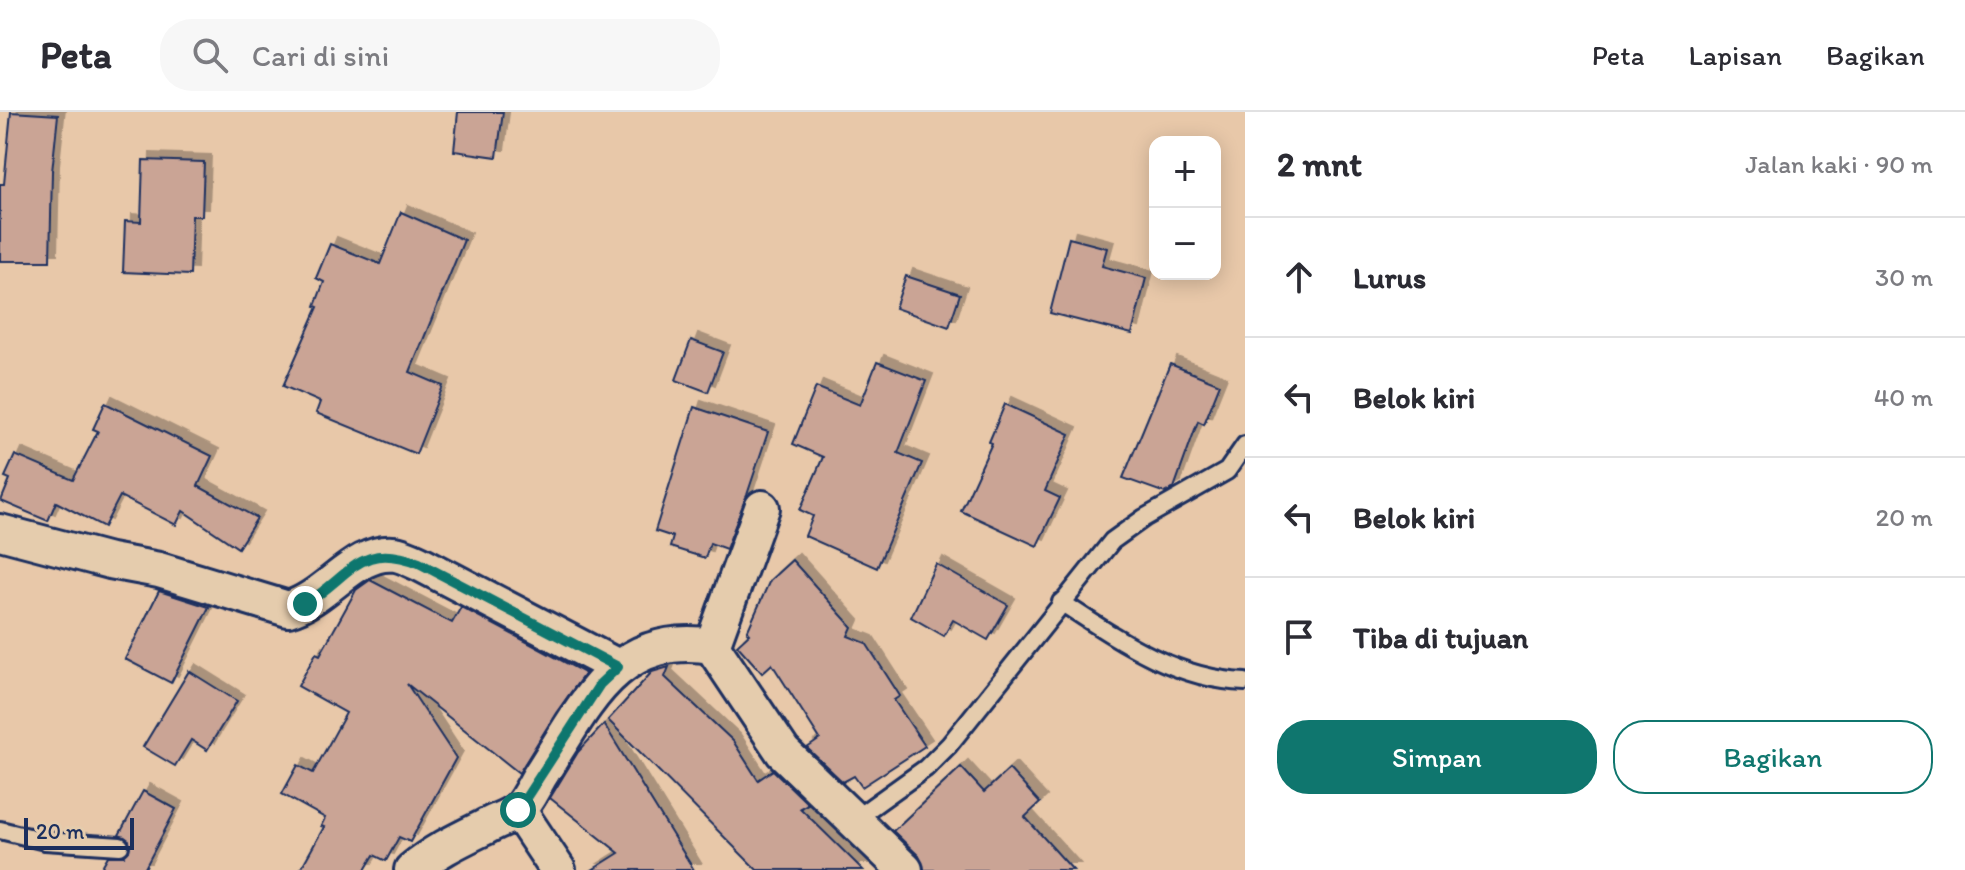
<!DOCTYPE html>
<html lang="id">
<head>
<meta charset="utf-8">
<style>
	body { margin:0; font-family:Itim,sans-serif; background:#f7f7f7; color:#2b2b33 }
	.controls { position:absolute; right:24px; top:24px; display:grid; overflow:hidden; border-radius:16px; box-shadow:0 4px 20px #0003 }
	.controls button { width:72px; height:72px; display:grid; place-items:center; padding:0; border:0; border-bottom:2px solid #e1e1e2; background:#fff; color:#2b2b33; font:40px sans-serif }
	.scale { position:absolute; left:24px; bottom:20px; width:110px; box-sizing:border-box; padding-left:8px; border:4px solid #1b2f5e; border-top:0; font-size:22px; line-height:28px; white-space:nowrap; color:#1b2f5e; -webkit-text-stroke:6px #e5ccad; paint-order:stroke }
	.stop { position:absolute; width:24px; height:24px; margin:-18px; border:6px solid #0f766e; border-radius:50%; background:#fff }
	.stop.end { background:#0f766e; border-color:#fff; box-shadow:0 2px 8px #0008 }
	.list { margin:0; padding:0; list-style:none }
	h2 { display:flex; justify-content:space-between; align-items:center; height:104px; margin:0; padding:0 32px; font-size:34px }
	h2 small { font-size:26px; font-weight:400; color:#7c7c81 }
	.list li { display:grid; grid-template-columns:52px 1fr auto; gap:24px; align-items:center; box-sizing:border-box; height:120px; padding:0 32px; border-top:2px solid #e1e1e2 }
	.list b { display:block; font-size:30px; white-space:nowrap }
	.list em { font-size:26px; font-style:normal; color:#7c7c81 }
	.actions { display:flex; gap:16px; padding:24px 32px }
	.actions a { flex:1; padding:18px 0; border:2px solid #0f766e; border-radius:32px; text-align:center; font-size:28px; color:#0f766e }
	.actions .main { background:#0f766e; color:#fff }
	.icon { flex:none; width:44px; height:44px; fill:none; stroke:currentColor; stroke-width:2; stroke-linecap:round; stroke-linejoin:round }
	.map { position:relative; flex:none; width:1245px; height:758px; overflow:hidden }
	header { display:flex; align-items:center; gap:48px; box-sizing:border-box; height:112px; padding:0 40px; background:#fff; border-bottom:2px solid #e1e1e2 }
	header strong { font-size:38px }
	nav { display:flex; gap:44px; margin-inline-start:auto; font-size:28px }
	.search { width:560px; height:72px; background:#f7f7f7; display:flex; align-items:center; gap:20px; box-sizing:border-box; padding:0 28px; border-radius:32px; color:#7c7c81; font-size:30px }
	main { display:flex }
	aside { flex:1; background:#fff }
	.map>svg:first-child { display:block }
	.building { fill:#caa495; stroke:#1b2f5e; stroke-width:2; filter:url(#shadow) }
	.lines { fill:none; stroke-linecap:round; stroke-linejoin:round }
	.lane-casing { stroke:#1b2f5e; stroke-width:22 }
	.street-casing { stroke:#1b2f5e; stroke-width:40 }
	.lane { stroke:#e5ccad; stroke-width:16 }
	.street { stroke:#e5ccad; stroke-width:34 }
	.route { stroke:#0f766e; stroke-width:10 }
</style>
</head>
<body>
<header>
<strong>Peta</strong>
<div class="search"><svg class="icon" aria-label="search" viewBox="0 0 24 24"><circle cx="10" cy="10" r="6"/><path d="M15 15l6 6"/></svg>Cari di sini</div>
<nav><a>Peta</a><a>Lapisan</a><a>Bagikan</a></nav>
</header>
<main>
<div class="map">
<svg width="1245" height="758" viewBox="0 0 1245 758">
	<defs>
		<filter id="shadow"><feDropShadow dx="7" dy="-7" stdDeviation="0" flood-color="#0004"/></filter>
	</defs>
	<rect width="100%" height="100%" fill="#e8c8a9"/>
	<filter id="ink" filterUnits="userSpaceOnUse"><feTurbulence type="fractalNoise" baseFrequency=".0125" numOctaves="2"/><feDisplacementMap in="SourceGraphic" scale="16" xChannelSelector="R" yChannelSelector="G"/><feConvolveMatrix kernelMatrix="1 2 1 2 8 2 1 2 1" color-interpolation-filters="sRGB"/></filter>
	<g filter="url(#ink)">
		<g class="building">
			<path d="M11 0 58 3 52 60 50 149H0V72H4Z"/>
			<path d="M458 0H503L497 45 454 39Z"/>
			<path d="M143 48 204 50 202 104H192L190 163 123 160 125 109 141 110Z"/>
			<path d="M401 100 464 128 410 260 443 274 416 342 316 301 320 290 283 274 318 195 315 194 324 170 316 166 330 132 380 152Z"/>
			<path d="M1069 126 1107 136 1102 154 1146 166 1132 222 1050 201Z"/>
			<path d="M906 164 960 182 949 215 895 196Z"/>
			<path d="M691 228 723 240 708 280 676 268Z"/>
			<path d="M877 250 926 269 898 341 922 351 877 456 805 424 813 404 800 398 823 345 793 332 816 275 860 293Z"/>
			<path d="M1170 252 1220 272 1204 312 1198 309 1174 376 1165 381 1123 366Z"/>
			<path d="M105 291 212 344 198 374 257 406 238 436 183 399 176 413 120 384 104 415 56 390 48 409 1 389 10 367 5 365 15 343 73 368 98 319 93 317Z"/>
			<path d="M1005 292 1070 322 1045 379 1060 386 1037 434 961 399 992 331 989 330Z"/>
			<path d="M694 295 768 320 747 383 726 437 710 431 705 446 670 435 673 425 655 419Z"/>
			<path d="M792 448 852 515 848 524 866 531 900 584 894 588 925 634 862 675 854 664 843 670 807 636 820 627 772 552 762 561 737 533 749 522 747 520 770 468Z"/>
			<path d="M936 452 1008 493 988 528 953 508 944 524 911 505Z"/>
			<path d="M370 468 452 511 461 495 585 561 556 601 519 661 407 572 456 646 410 730 399 725 386 749 374 743 365 758H300L324 715 321 714 325 706 282 682 298 653 313 661 346 601 298 574 316 541 320 543 356 478Z"/>
			<path d="M159 479 209 495 171 571 125 547Z"/>
			<path d="M669 555 665 565 733 629 758 668 773 658 808 692 800 696 863 758H757L608 608 652 560Z"/>
			<path d="M189 559 237 589 207 638 191 628 175 654 143 635Z"/>
			<path d="M604 612 694 758H592L619 741 550 686 578 640Z"/>
			<path d="M961 655 984 680 1009 657 1040 691 1025 705 1073 758H924L919 744 893 719Z"/>
			<path d="M143 679 176 697 144 758H100L108 744H124L129 739V728L119 723Z"/>
		</g>
		<g class="lines">
			<g class="lane-casing">
				<g id="lane">
					<path d="M1061 490C1119 528 1174 567 1245 570"/>
					<path d="M852 709 926 656 949 633 1112 429 1144 406 1227 359 1245 333"/>
					<path d="M0 718 45 729 120 734"/>
				</g>
			</g>
			<g class="street-casing">
				<g id="street">
					<path d="M0 420 110 449 159 458 288 497C328 486 355 437 395 442 403 443 411 448 419 451L618 555"/>
					<path d="M712 534 762 396"/>
					<path d="M518 698 558 758"/>
					<path d="M412 758C436 738 463 726 491 712 499 708 511 704 518 698 527 690 534 673 541 662 585 594 616 519 712 534L783 640 905 758"/>
				</g>
			</g>
			<use href="#lane" class="lane"/>
			<use href="#street" class="street"/>
		</g>
	</g>
	<g class="lines" filter="url(#ink)">
		<path class="route" d="M305 492C351 464 359 428 419 451L618 555 600 572 518 698"/>
	</g>
</svg>
<div class="controls">
<button>+</button>
<button>−</button>
</div>
<div class="scale">20 m</div>
<div class="stop" style="left:518px;top:698px"></div>
<div class="stop end" style="left:305px;top:492px"></div>
</div>
<aside>
<h2>2 mnt<small>Jalan kaki · 90 m</small></h2>
<ul class="list">
<li><svg class="icon" aria-label="ahead" viewBox="0 0 24 24"><path d="M12 20V5M6 11l6-6 6 6"/></svg><div><b>Lurus</b></div><em>30 m</em></li>
<li><svg class="icon" aria-label="left" viewBox="0 0 24 24"><path d="M17 20v-9H6M10 6l-5 5 5 5"/></svg><div><b>Belok kiri</b></div><em>40 m</em></li>
<li><svg class="icon" aria-label="left" viewBox="0 0 24 24"><path d="M17 20v-9H6M10 6l-5 5 5 5"/></svg><div><b>Belok kiri</b></div><em>20 m</em></li>
<li><svg class="icon" aria-label="arrive" viewBox="0 0 24 24"><path d="M6 21V4h12l-3 4 3 4H6"/></svg><div><b>Tiba di tujuan</b></div></li>
</ul>
<div class="actions"><a class="main">Simpan</a><a>Bagikan</a></div>
</aside>
</main>
</body>
</html>
